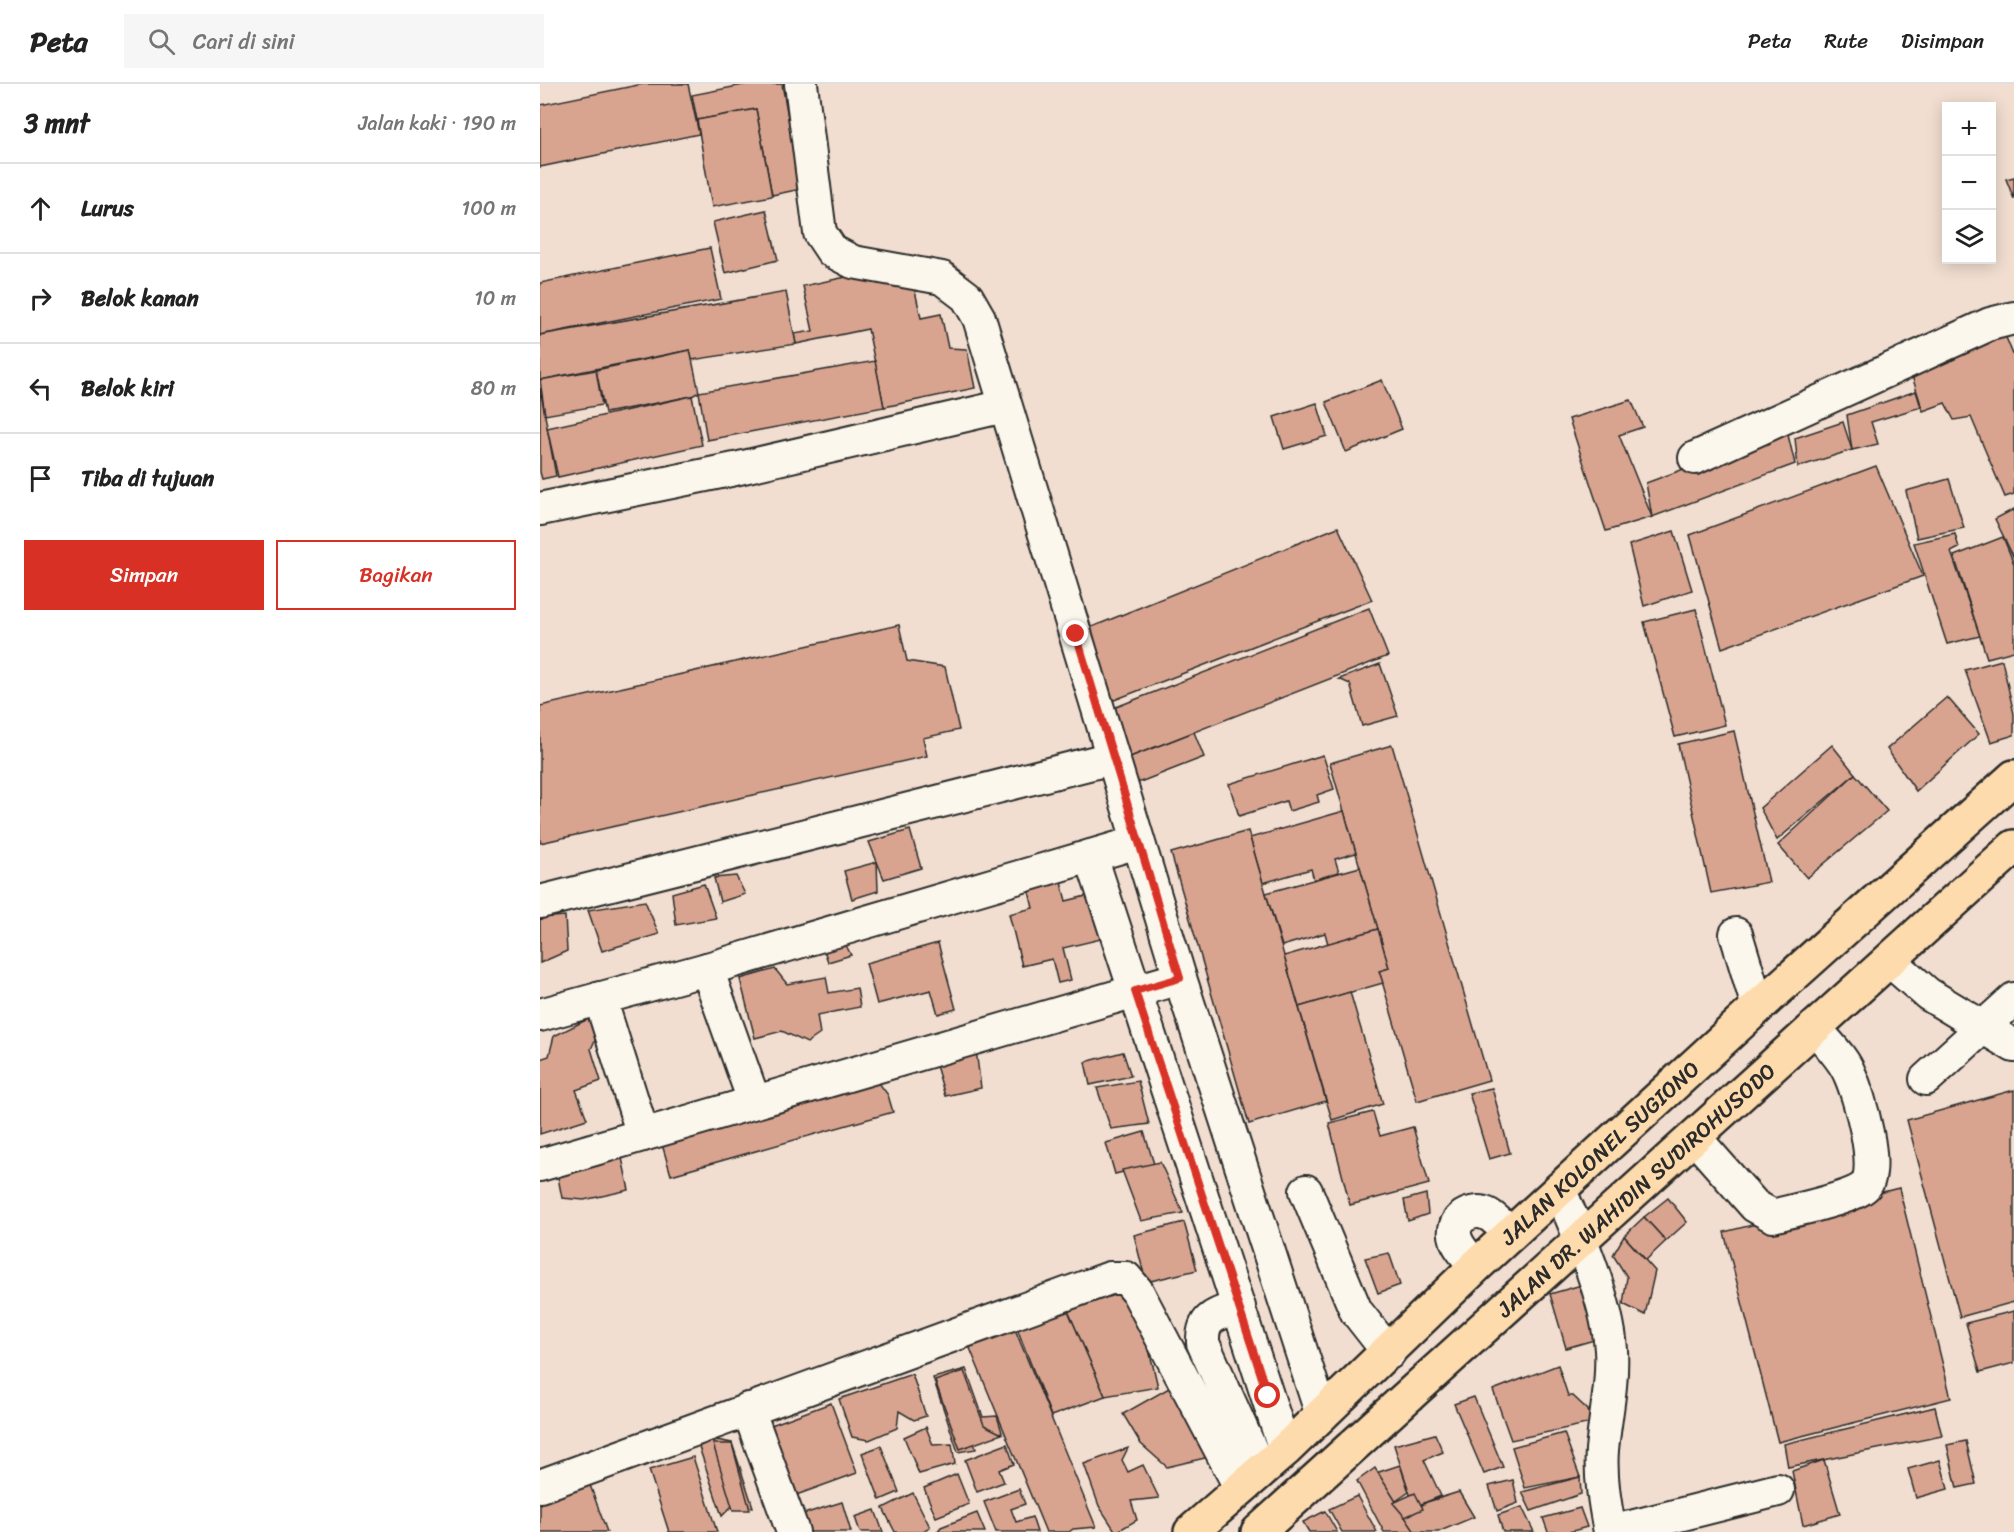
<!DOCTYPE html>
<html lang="id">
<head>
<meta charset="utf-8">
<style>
	body { margin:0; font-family:Sriracha,sans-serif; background:#f6f6f6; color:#222 }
	.controls { position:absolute; right:18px; top:18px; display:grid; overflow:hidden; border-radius:0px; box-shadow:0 3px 15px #0003 }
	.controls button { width:54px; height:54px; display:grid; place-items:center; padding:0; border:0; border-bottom:2px solid #e0e0e0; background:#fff; color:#222; font:30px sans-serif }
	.stop { position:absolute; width:18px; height:18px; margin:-14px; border:4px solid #d93025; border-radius:50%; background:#fff }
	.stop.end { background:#d93025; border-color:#fff; box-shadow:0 2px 6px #0008 }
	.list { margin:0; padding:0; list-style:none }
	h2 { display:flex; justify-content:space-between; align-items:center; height:78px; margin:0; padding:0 24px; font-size:26px }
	h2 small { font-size:20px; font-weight:400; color:#767676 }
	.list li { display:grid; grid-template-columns:39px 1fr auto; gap:18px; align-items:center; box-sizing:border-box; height:90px; padding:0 24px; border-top:2px solid #e0e0e0 }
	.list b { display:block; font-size:22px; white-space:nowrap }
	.list em { font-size:20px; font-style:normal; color:#767676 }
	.actions { display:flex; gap:12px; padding:18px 24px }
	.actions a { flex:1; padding:14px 0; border:2px solid #d93025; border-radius:0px; text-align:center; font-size:21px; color:#d93025 }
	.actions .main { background:#d93025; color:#fff }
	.icon { flex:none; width:33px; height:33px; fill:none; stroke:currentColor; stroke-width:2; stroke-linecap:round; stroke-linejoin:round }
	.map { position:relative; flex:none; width:1474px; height:1448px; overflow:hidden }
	header { display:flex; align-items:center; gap:36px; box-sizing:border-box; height:84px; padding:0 30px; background:#fff; border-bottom:2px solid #e0e0e0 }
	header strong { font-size:28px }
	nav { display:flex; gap:33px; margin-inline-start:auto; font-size:21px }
	.search { width:420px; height:54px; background:#f6f6f6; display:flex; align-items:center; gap:15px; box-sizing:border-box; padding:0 21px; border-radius:0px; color:#767676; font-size:22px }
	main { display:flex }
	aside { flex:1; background:#fff }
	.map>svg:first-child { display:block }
	.building { fill:#d9a48f; stroke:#2b2b2b; stroke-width:1.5 }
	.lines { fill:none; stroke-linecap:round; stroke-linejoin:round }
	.minor-casing { stroke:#2b2b2b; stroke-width:36 }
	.highway-casing { stroke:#2b2b2b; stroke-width:38 }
	.minor { stroke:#fbf7ec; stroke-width:32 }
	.highway { stroke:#fedbac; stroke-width:33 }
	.route { stroke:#d93025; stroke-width:8 }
	.labels { text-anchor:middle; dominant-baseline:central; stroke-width:5; stroke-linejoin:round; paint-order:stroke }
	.street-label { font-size:22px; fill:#2b2b2b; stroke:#fbf7ec }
</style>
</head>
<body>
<header>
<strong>Peta</strong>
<div class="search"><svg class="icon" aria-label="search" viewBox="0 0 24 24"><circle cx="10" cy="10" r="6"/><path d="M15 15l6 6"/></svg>Cari di sini</div>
<nav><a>Peta</a><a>Rute</a><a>Disimpan</a></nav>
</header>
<main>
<aside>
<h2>3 mnt<small>Jalan kaki · 190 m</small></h2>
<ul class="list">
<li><svg class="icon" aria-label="ahead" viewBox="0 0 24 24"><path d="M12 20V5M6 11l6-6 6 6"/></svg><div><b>Lurus</b></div><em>100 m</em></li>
<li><svg class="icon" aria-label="right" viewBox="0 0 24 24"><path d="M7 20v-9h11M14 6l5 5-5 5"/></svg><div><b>Belok kanan</b></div><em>10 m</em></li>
<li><svg class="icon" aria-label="left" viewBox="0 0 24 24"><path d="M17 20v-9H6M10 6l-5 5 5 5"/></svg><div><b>Belok kiri</b></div><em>80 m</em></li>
<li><svg class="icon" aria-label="arrive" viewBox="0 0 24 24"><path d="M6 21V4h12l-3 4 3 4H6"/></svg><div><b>Tiba di tujuan</b></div></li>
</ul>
<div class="actions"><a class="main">Simpan</a><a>Bagikan</a></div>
</aside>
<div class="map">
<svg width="1474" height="1448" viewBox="0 0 1474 1448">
	<rect width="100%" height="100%" fill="#f1ded0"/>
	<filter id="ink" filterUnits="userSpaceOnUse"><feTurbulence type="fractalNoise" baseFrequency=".0167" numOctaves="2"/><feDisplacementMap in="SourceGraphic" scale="12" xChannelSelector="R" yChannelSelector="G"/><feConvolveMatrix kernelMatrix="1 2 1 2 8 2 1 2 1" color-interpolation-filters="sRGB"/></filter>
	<g filter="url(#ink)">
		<g class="building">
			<path d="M103 0H148L159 50 0 83V21Z"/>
			<path d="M208 0H242L261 105 232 111 216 25 157 36 152 11Z"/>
			<path d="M216 25 232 112 172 123 157 36Z"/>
			<path d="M1474 93V115L1466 95Z"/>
			<path d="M226 126 238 176 185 189 173 138Z"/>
			<path d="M170 164 181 215 0 251V199Z"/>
			<path d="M335 187 338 200 372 193 381 234 401 230 408 264 427 265 435 304 344 323 328 245 256 260 254 250 273 247 263 202Z"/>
			<path d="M246 208 256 260 152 276 150 266 0 296V251Z"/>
			<path d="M1465 251 1474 273V410L1465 413 1431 333 1414 336 1405 319 1383 327 1372 292Z"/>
			<path d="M150 266 159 308 152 312 65 329 56 286Z"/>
			<path d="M335 277 344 323 167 356 159 308Z"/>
			<path d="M56 286 62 321 5 331 0 296Z"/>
			<path d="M842 296 862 345 806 368 786 318Z"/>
			<path d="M0 304 16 392 2 395 0 388Z"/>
			<path d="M1376 307 1381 323 1331 338 1338 360 1312 366 1307 331Z"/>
			<path d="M152 312 162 361 18 393 7 344Z"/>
			<path d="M1091 316 1103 343 1079 351 1112 433 1066 447 1029 335Z"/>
			<path d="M777 319 787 352 744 365 734 333Z"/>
			<path d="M1303 338 1312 366 1258 383 1255 354Z"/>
			<path d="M1247 347 1255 380 1112 433 1106 399Z"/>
			<path d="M1336 382 1383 492 1182 564 1150 451Z"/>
			<path d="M1409 395 1424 444 1377 454 1366 407Z"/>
			<path d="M1474 425V474L1455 435Z"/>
			<path d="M798 443 832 516 564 620 542 547Z"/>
			<path d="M1134 447 1152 506 1104 522 1089 461Z"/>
			<path d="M1415 450 1419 464 1411 468 1440 552 1407 560 1374 459Z"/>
			<path d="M1463 453 1474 480V567L1447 574 1414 472Z"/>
			<path d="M829 524 848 572 585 675 566 627Z"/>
			<path d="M1156 525 1185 641 1135 653 1104 538Z"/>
			<path d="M359 541 367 577 405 583 419 646 383 654 387 672 0 759V622Z"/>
			<path d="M1462 576 1474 630V651L1451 658 1425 586Z"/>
			<path d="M840 580 858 632 822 642 810 600 799 595Z"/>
			<path d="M1407 613 1439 650 1376 707 1347 665Z"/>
			<path d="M1194 647 1229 798 1171 809 1138 660Z"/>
			<path d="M654 648 664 673 595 700 585 675Z"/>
			<path d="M852 661 949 996 877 1017 839 887 849 884 790 679Z"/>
			<path d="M1292 661 1315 690 1237 756 1220 724Z"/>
			<path d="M783 671 794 705 777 711 779 718 749 727 746 717 699 732 689 700Z"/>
			<path d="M1315 690 1347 727 1267 794 1238 761Z"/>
			<path d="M804 727 816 769 795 775 799 788 774 796 771 785 723 799 710 754Z"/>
			<path d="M370 746 381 784 344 795 329 758Z"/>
			<path d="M708 747 786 1017 709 1040 631 769Z"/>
			<path d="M337 778 338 807 312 815 304 787Z"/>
			<path d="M820 783 838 845 788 860 785 849 742 862 726 809Z"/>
			<path d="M519 790 526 817 554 810 565 854 523 864 531 896 518 899 512 875 482 882 469 830 493 824 487 799Z"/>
			<path d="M196 792 205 810 180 818 174 794Z"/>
			<path d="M164 800 176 834 136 841 132 809Z"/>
			<path d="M105 817 119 850 62 867 48 826Z"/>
			<path d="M25 832 27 867 0 879V834Z"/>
			<path d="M838 845 849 884 839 887 843 899 759 923 744 872Z"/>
			<path d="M299 848 311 871 288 878 283 863Z"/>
			<path d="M398 859 416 925 398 930 391 906 337 920 326 879Z"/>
			<path d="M235 885 247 900 286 893 289 909 317 904 320 923 277 931 280 950 267 959 242 947 215 954 200 895Z"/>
			<path d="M810 908 843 1020 792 1036 759 923Z"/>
			<path d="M48 935 57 952 51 965 61 997 36 1006 47 1035 0 1050V975L9 972 14 952Z"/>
			<path d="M435 959 441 1004 405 1012 393 971Z"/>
			<path d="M583 968 591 992 550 1001 545 978Z"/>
			<path d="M336 995 348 1011 353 1028 131 1091 119 1050Z"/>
			<path d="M598 997 609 1040 571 1045 557 1004Z"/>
			<path d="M952 1004 970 1069 949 1075 929 1009Z"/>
			<path d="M1474 1006V1218L1420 1233 1367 1036Z"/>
			<path d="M833 1028 840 1052 873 1043 889 1100 810 1121 789 1039Z"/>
			<path d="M604 1048 614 1080 575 1090 566 1059Z"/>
			<path d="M82 1074 89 1106 44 1116 22 1114 17 1088Z"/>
			<path d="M620 1078 643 1129 601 1137 582 1086Z"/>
			<path d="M1359 1104 1411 1314 1238 1358 1184 1148Z"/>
			<path d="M886 1110 888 1130 868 1137 864 1116Z"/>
			<path d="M1128 1114 1147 1138 1126 1157 1104 1133Z"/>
			<path d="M1104 1133 1126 1157 1106 1176 1084 1152Z"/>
			<path d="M644 1138 657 1186 606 1198 594 1151Z"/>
			<path d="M1084 1152 1115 1187 1105 1231 1083 1220 1087 1193 1073 1171Z"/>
			<path d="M849 1169 860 1201 838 1209 825 1174Z"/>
			<path d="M1045 1200 1061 1254 1026 1264 1010 1210Z"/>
			<path d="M595 1207 618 1303 565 1312 525 1220Z"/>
			<path d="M525 1220 565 1312 511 1332 475 1239Z"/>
			<path d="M1474 1227V1279L1440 1288 1426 1239Z"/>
			<path d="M472 1238 556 1443 533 1445 529 1448H506L427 1257Z"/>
			<path d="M1018 1281 1028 1312H1033L1048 1326 1051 1339 971 1356 953 1306Z"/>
			<path d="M426 1285 443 1333 457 1332 462 1348 434 1359 436 1365 418 1368 393 1294Z"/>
			<path d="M424 1287 444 1341 462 1350 420 1365 395 1297Z"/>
			<path d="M372 1290 386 1332 374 1336 359 1327 357 1344 329 1356 312 1353 299 1315Z"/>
			<path d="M629 1304 669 1373 627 1383 601 1360 583 1330Z"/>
			<path d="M934 1313 963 1383 944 1390 914 1320Z"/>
			<path d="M291 1319 317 1389 248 1414 223 1344Z"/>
			<path d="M1395 1323 1402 1352 1248 1383 1244 1360Z"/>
			<path d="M386 1343 393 1361 412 1360 415 1380 379 1390 364 1353Z"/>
			<path d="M1024 1349 1040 1393 985 1404 972 1363Z"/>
			<path d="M895 1350 903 1368 884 1376 901 1412 874 1423 854 1361Z"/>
			<path d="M171 1355 192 1359 213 1423 193 1421 182 1432 159 1363Z"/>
			<path d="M1426 1357 1436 1400 1417 1404 1407 1361Z"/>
			<path d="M173 1360H192L210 1426H193Z"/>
			<path d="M467 1360 474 1380 459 1386 464 1398 437 1408 425 1376Z"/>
			<path d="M341 1362 359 1408 340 1416 322 1369Z"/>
			<path d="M588 1364 582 1376 588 1388 603 1381 619 1414 591 1417 597 1436 576 1448 559 1422 544 1380Z"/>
			<path d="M153 1373 177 1448H129L109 1386Z"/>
			<path d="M1284 1376 1300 1430 1263 1441 1252 1387Z"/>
			<path d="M1400 1376 1408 1405 1376 1414 1368 1385Z"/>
			<path d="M860 1381 869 1408 853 1419 836 1389Z"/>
			<path d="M835 1384 875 1448H844L817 1397Z"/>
			<path d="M417 1390 429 1420 396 1433 384 1404Z"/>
			<path d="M1040 1393 1041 1410 991 1427 982 1408Z"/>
			<path d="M973 1396 978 1419 957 1427 949 1402Z"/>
			<path d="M50 1401 67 1448H0V1419Z"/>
			<path d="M479 1405 485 1420 471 1425 476 1438 492 1433 497 1448H456L444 1418Z"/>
			<path d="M919 1408 934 1433 898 1448H875L865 1433 887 1418Z"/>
			<path d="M373 1409 390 1443 381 1448H355L343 1424Z"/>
			<path d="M875 1409 883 1425 865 1433 853 1419Z"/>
			<path d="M817 1412 837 1448H802L789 1425Z"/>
			<path d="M302 1418 311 1448H262L257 1432Z"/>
			<path d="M982 1423 994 1448H963L958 1431Z"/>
			<path d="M1040 1424 1047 1443 1029 1448H1008L1003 1434Z"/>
			<path d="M335 1426 343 1448H320L315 1433Z"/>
			<path d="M785 1427 797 1448H769L763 1438Z"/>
			<path d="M437 1429 445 1448H397L401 1443Z"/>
		</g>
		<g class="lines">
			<g class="minor-casing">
				<g id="minor">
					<path d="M261 0 280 149 292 167 313 178 402 194 427 213 439 234 640 894 782 1331"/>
					<path d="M1155 374 1450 240 1474 234"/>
					<path d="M0 425 195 385 465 322"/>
					<path d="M551 772 745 1366"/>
					<path d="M0 818 572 674"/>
					<path d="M1196 850 1218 923"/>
					<path d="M1349 876 1388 910 1474 962"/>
					<path d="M167 885 214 1017"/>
					<path d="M60 914 103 1051"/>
					<path d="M0 931 167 885 598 758"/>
					<path d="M1386 995 1474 915"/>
					<path d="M1155 1054 1215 1122 1233 1132C1253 1126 1312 1115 1325 1102 1341 1086 1319 1011 1310 991 1303 973 1286 958 1274 943"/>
					<path d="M0 1081 640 894"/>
					<path d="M1019 1105C1039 1149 1068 1218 1071 1266 1073 1300 1065 1333 1062 1366 1060 1394 1065 1421 1070 1448"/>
					<path d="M766 1107 816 1227 849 1269"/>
					<path d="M936 1182C930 1175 919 1165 916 1155 909 1135 933 1122 949 1131 957 1136 964 1144 971 1150"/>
					<path d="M699 1223C676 1231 662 1232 663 1259L720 1386"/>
					<path d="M208 1325 253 1448"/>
					<path d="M0 1402 570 1194H586L597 1207 700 1403"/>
					<path d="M1071 1448 1238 1406"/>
				</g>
			</g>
			<g class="highway-casing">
				<g id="highway">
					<path id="s1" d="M651 1448 745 1366 936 1182 1218 923 1474 693"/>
					<path id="s2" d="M718 1448 1474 763"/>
				</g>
			</g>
			<use href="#minor" class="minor"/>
			<use href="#highway" class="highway"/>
		</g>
	</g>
	<g class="lines" filter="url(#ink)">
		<path class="route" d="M536 550 640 894 595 907 728 1312"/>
	</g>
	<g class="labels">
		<g class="street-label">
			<text stroke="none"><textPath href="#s1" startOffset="558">JALAN KOLONEL SUGIONO</textPath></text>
			<text stroke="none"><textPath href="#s2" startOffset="510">JALAN DR. WAHIDIN SUDIROHUSODO</textPath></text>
		</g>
	</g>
</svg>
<div class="controls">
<button>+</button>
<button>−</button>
<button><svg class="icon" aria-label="layers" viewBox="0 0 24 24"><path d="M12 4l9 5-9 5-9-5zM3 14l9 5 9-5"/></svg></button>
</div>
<div class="stop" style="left:728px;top:1312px"></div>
<div class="stop end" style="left:536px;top:550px"></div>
</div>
</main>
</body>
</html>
